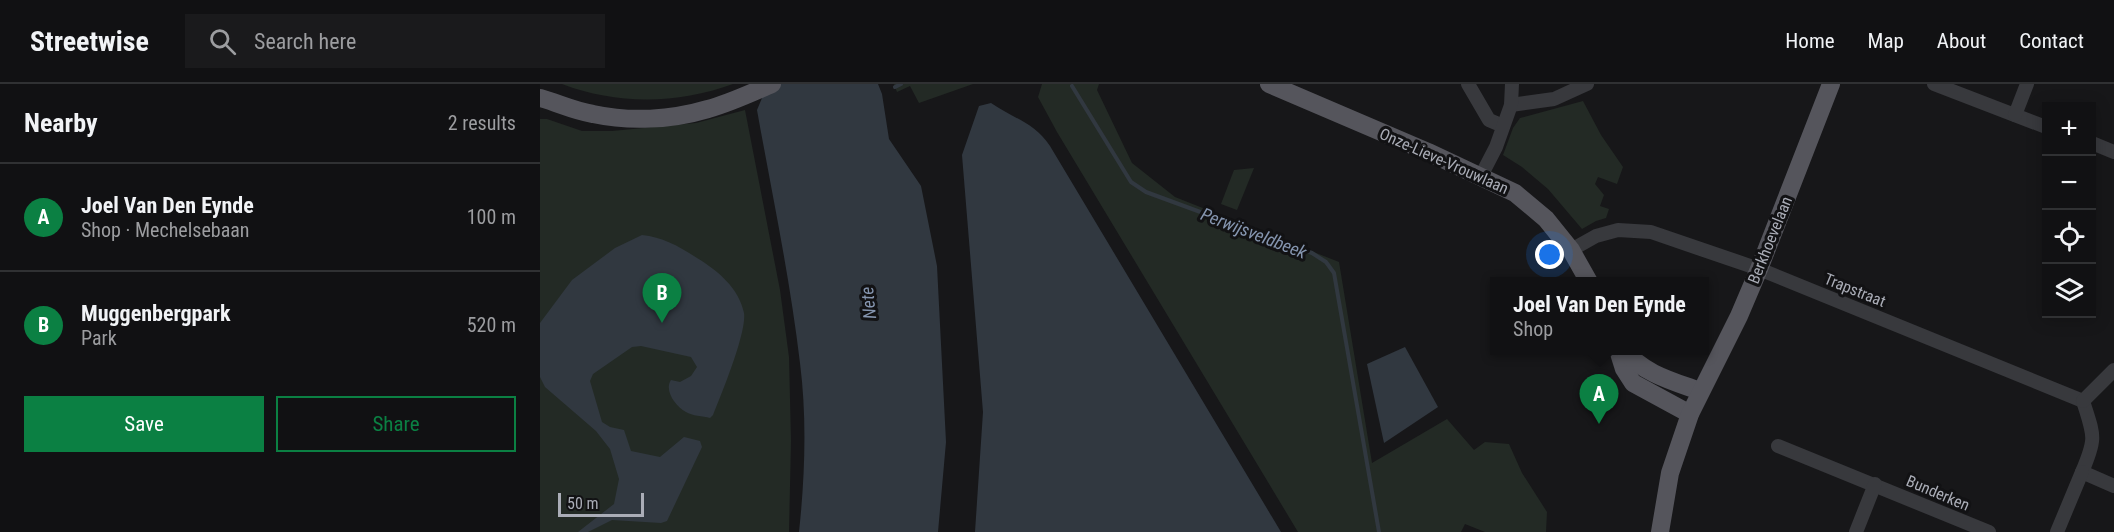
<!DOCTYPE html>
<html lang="en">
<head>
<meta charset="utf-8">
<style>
	body { margin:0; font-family:"Roboto Condensed",sans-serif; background:#1a1a1c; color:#f1f3f6 }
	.controls { position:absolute; right:18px; top:18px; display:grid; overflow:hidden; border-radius:0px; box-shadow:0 3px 15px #0003 }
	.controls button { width:54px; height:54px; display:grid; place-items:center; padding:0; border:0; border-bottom:2px solid #303133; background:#111113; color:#f1f3f6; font:30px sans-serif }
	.scale { position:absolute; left:18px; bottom:15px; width:86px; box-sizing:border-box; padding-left:6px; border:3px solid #aaadb7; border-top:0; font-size:16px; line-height:21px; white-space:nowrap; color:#aaadb7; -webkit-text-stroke:4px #121214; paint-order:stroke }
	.you { position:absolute; left:1010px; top:171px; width:21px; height:21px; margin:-15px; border:4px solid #fff; border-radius:50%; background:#1a73e8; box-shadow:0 0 0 9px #1a73e833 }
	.badge { display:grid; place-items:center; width:39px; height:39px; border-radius:50%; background:#0b8043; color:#fff; font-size:20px; font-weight:700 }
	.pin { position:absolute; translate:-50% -50px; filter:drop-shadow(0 2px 3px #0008) }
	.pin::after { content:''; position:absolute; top:32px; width:21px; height:18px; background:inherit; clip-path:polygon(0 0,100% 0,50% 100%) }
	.popup { position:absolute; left:950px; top:193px; width:219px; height:78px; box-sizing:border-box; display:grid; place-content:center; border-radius:0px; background:#111113; filter:drop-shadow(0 2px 4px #0005); font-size:20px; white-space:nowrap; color:#9c9da0 }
	.popup b { font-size:22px; color:#f1f3f6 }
	.popup::after { content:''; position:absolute; left:50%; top:100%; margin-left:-12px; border:12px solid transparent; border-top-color:#111113 }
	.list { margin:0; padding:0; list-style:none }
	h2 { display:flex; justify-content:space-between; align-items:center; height:78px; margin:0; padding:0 24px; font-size:26px }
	h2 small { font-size:20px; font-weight:400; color:#9c9da0 }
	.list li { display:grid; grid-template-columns:39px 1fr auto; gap:18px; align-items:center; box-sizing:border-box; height:108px; padding:0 24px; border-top:2px solid #303133 }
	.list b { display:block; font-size:22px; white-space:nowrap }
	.list p { margin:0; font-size:20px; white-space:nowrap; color:#9c9da0 }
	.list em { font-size:20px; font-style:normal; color:#9c9da0 }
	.actions { display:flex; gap:12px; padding:18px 24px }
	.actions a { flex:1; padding:14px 0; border:2px solid #0b8043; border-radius:0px; text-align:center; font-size:21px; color:#0b8043 }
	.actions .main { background:#0b8043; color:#fff }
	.icon { flex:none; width:33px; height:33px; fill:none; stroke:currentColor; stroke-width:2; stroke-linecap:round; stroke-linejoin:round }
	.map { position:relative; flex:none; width:1574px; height:448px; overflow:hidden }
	header { display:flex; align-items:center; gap:36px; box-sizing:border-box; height:84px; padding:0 30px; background:#111113; border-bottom:2px solid #303133 }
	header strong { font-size:28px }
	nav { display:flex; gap:33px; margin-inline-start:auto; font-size:21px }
	.search { width:420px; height:54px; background:#1a1a1c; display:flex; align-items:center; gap:15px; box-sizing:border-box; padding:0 21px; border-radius:0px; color:#9c9da0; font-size:22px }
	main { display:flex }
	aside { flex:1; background:#111113 }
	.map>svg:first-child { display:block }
	.green { fill:#232a25 }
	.water { fill:#313840 }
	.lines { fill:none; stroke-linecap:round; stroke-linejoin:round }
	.stream { stroke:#313840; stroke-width:4 }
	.minor { stroke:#38393d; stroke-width:14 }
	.major { stroke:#55555c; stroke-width:18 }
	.labels { text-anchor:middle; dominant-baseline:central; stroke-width:6; stroke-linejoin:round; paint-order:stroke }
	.street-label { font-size:16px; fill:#aaadb7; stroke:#121214 }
	.water-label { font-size:18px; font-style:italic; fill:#8595af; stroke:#121214 }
</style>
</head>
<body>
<header>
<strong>Streetwise</strong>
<div class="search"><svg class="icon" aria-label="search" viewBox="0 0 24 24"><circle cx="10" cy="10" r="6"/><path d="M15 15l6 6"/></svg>Search here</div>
<nav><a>Home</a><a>Map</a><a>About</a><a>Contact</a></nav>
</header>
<main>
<aside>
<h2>Nearby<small>2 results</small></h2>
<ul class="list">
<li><span class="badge">A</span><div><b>Joel Van Den Eynde</b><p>Shop · Mechelsebaan</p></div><em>100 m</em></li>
<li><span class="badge">B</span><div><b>Muggenbergpark</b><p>Park</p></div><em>520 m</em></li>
</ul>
<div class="actions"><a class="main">Save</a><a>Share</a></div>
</aside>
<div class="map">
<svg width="1574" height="448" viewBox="0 0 1574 448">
	<rect width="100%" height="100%" fill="#171719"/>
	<g class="green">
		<path d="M22 0H193C138 20 77 21 22 0Z"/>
		<path d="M354 0H433L379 19 370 2 357 8Z"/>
		<path d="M502 0H559L557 6 592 79 635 113 799 178 832 379 907 335 934 366 945 358 969 360 982 389 1007 428 1006 448H945L925 440 921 448H758L517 48 498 13Z"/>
		<path d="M1043 17 1061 51 1083 83 1077 100 1058 93 1055 100 1064 111 1060 122 1069 125 1066 134 1056 137 1042 145 1008 105 982 83 963 71 973 44 980 34Z"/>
		<path d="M205 26 240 206 249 273 251 357 249 448H0V35H7L42 47H72L156 39Z"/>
		<path d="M714 84 697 126 681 120 694 86Z"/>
	</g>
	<g class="water">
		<path d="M217 0H338L342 10 349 55 381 102 397 182 406 358 398 448H259C265 392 267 334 260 279 250 194 232 110 217 26L222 14Z"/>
		<path d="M451 19C474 35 494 38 510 62L741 448H435L443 328 422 71 439 22Z"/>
		<path d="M102 151C123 153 140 163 157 174 177 186 199 204 204 229 207 248 181 311 173 331L170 334C163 332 152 332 146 328 135 322 124 306 131 296L140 298 151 292 157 283 151 273 101 262 92 263 53 290 50 297 62 338 70 343 84 346 91 367 120 373 144 353 160 357 162 363 127 437 121 439 72 436 48 448H38L74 420 79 395 70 365 56 347 5 303 0 293V239L32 196 75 164Z"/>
		<path d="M865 263 898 323 844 359 827 280Z"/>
	</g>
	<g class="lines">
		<g class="stream">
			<path d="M532 2 591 98 606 108 772 169 786 178 794 189 839 448"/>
			<path d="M355 3 361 0"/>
		</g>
		<g class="minor">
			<path d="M928 0 949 36 963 42"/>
			<path d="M1394 0 1506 43"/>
			<path d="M971 21 1014 15 1047 0"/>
			<path d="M1475 31 1487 0"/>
			<path d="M1552 59 1574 68"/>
			<path d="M941 92 956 63 971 21 972 0"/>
			<path d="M1031 166 1056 152 1078 146 1111 148 1219 185 1543 317"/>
			<path d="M1543 317C1554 352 1557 353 1542 388L1574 402"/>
			<path d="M1543 317 1574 286"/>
			<path d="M1238 362 1449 448"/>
			<path d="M1316 448 1335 400"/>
			<path d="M1517 448 1542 388"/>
		</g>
		<g class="major">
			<path d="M729 0 888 68 975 109 1006 135 1031 166 1049 198"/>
			<path d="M0 14C18 19 34 27 53 30 90 38 131 36 168 25 190 19 211 9 232 0"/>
			<path d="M1078 266 1084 285 1093 299 1150 330"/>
			<path d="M1085 266C1101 289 1135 298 1160 307"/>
			<path d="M1120 448 1130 389 1150 330 1199 232 1219 185 1291 0"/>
		</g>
	</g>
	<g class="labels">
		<g class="street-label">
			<text transform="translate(904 77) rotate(24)">Onze-Lieve-Vrouwlaan</text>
			<text transform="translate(1230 156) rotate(-68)">Berkhoevelaan</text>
			<text transform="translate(1315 206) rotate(22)">Trapstraat</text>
			<text transform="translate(1398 409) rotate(23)">Bunderken</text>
		</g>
		<g class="water-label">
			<text transform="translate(714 149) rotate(21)">Perwijsveldbeek</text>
			<text transform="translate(328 219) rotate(-96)">Nete</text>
		</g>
	</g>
</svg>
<div class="controls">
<button>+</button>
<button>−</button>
<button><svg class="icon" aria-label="locate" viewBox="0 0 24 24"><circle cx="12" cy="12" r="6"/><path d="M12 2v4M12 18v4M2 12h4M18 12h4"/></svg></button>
<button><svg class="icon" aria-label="layers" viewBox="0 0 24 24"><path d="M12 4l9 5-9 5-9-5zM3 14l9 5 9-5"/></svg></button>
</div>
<div class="scale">50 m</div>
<div class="you"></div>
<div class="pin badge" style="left:1059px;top:340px">A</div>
<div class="popup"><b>Joel Van Den Eynde</b>Shop</div>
<div class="pin badge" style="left:122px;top:239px">B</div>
</div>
</main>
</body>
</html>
